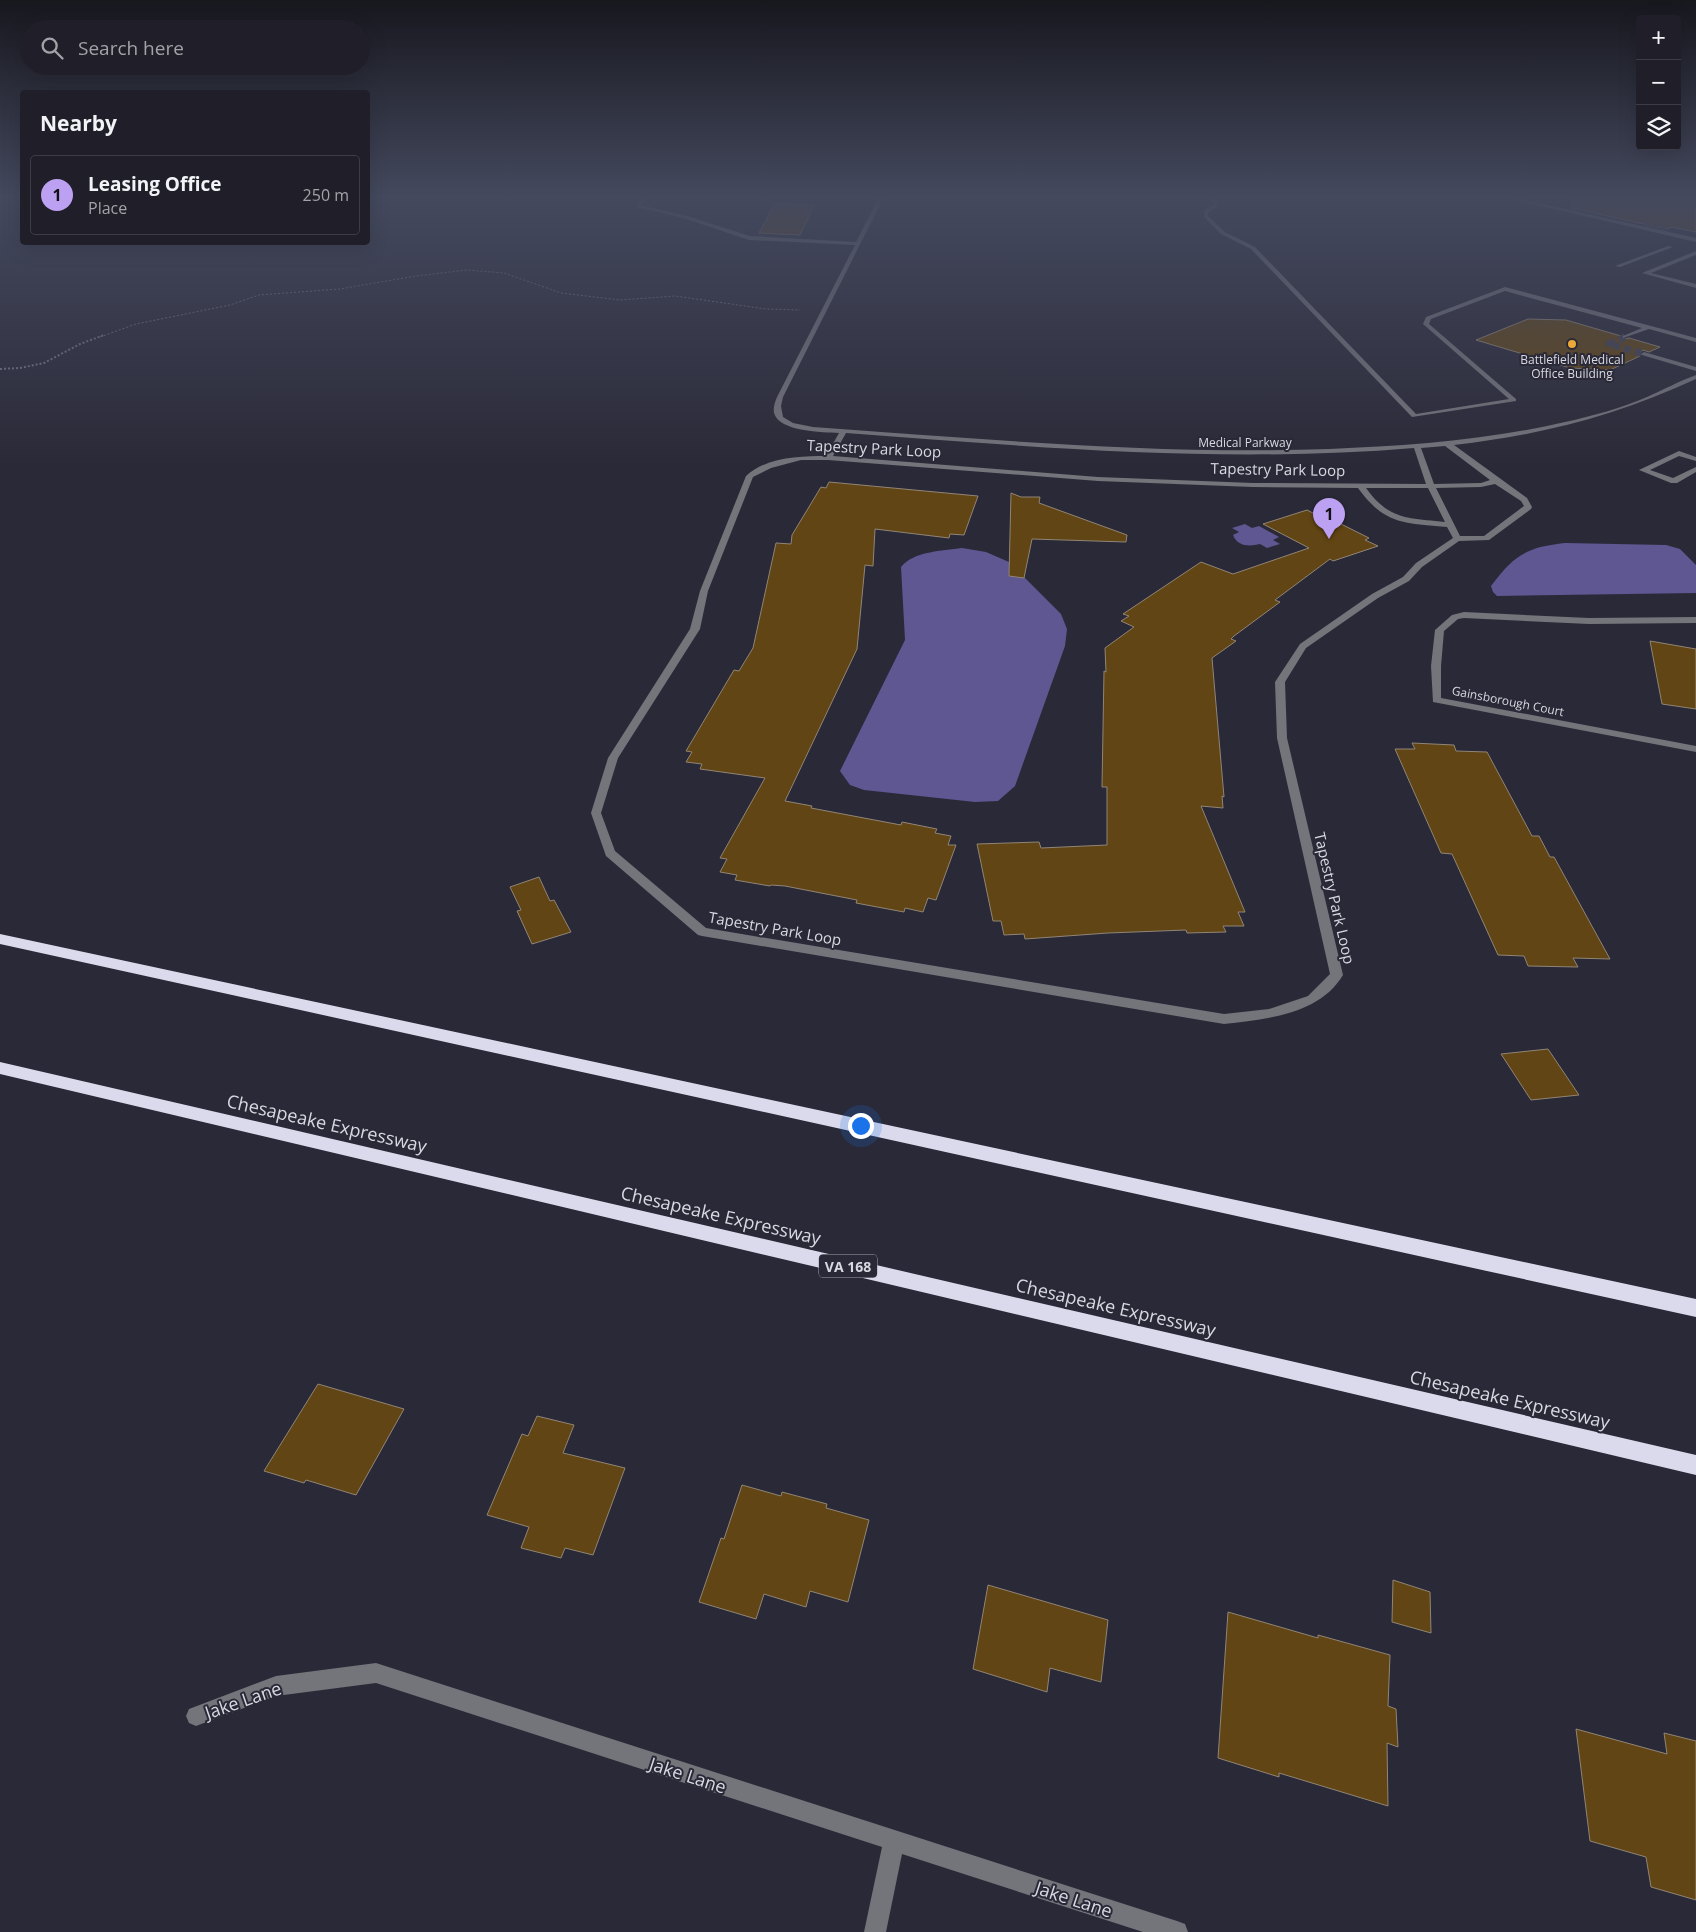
<!DOCTYPE html>
<html lang="en">
<head>
<meta charset="utf-8">
<style>
	body { margin:0; font-family:"Open Sans",sans-serif; background:#282731; color:#f1f3f6 }
	.controls { position:absolute; right:15px; top:15px; display:grid; overflow:hidden; border-radius:5px; box-shadow:0 5px 20px #0002 }
	.controls button { width:45px; height:45px; display:grid; place-items:center; padding:0; border:0; border-bottom:1px solid #3d3d46; background:#201f29; color:#f1f3f6; font:25px sans-serif }
	.you { position:absolute; left:860px; top:1125px; width:18px; height:18px; margin:-12px; border:4px solid #fff; border-radius:50%; background:#1a73e8; box-shadow:0 0 0 8px #1a73e833 }
	.badge { display:grid; place-items:center; width:32px; height:32px; border-radius:50%; background:#bca0f2; color:#111; font-size:16px; font-weight:700 }
	.pin { position:absolute; translate:-50% -41px; filter:drop-shadow(0 1px 2px #0008) }
	.pin::after { content:''; position:absolute; top:26px; width:18px; height:15px; background:inherit; clip-path:polygon(0 0,100% 0,50% 100%) }
	.list { margin:0; padding:0; list-style:none }
	h2 { display:flex; justify-content:space-between; align-items:center; height:65px; margin:0; padding:0 20px; font-size:21px }
	h2 small { font-size:16px; font-weight:400; color:#a2a2a8 }
	.list li { display:grid; grid-template-columns:32px 1fr auto; gap:15px; align-items:center; box-sizing:border-box; height:80px; margin:0 10px 10px; padding:0 10px; border:1px solid #3d3d46; border-radius:5px }
	.list b { display:block; font-size:19px; white-space:nowrap }
	.list p { margin:0; font-size:16px; white-space:nowrap; color:#a2a2a8 }
	.list em { font-size:16px; font-style:normal; color:#a2a2a8 }
	.icon { flex:none; width:28px; height:28px; fill:none; stroke:currentColor; stroke-width:2; stroke-linecap:round; stroke-linejoin:round }
	.map { position:relative; flex:none; width:1696px; height:1932px; overflow:hidden }
	.search { position:absolute; background:#201f29; box-shadow:0 5px 20px #0002; left:20px; top:20px; width:350px; height:55px; display:flex; align-items:center; gap:12px; box-sizing:border-box; padding:0 18px; border-radius:28px; color:#a2a2a8; font-size:19px }
	.panel { position:absolute; background:#201f29; box-shadow:0 5px 20px #0002; left:20px; top:90px; width:350px; height:155px; border-radius:5px }
	.map>svg:first-child { display:block }
	.water { fill:#5e5792 }
	.building { fill:#624514; stroke:#908576 }
	.lines { fill:none; stroke-linecap:round; stroke-linejoin:round }
	.minor-tunnel-far1 { stroke:#444351; stroke-width:5.5; stroke-dasharray:5.5 2.5; stroke-linecap:butt }
	.minor-tunnel { stroke:#444351; stroke-width:7; stroke-dasharray:7 4; stroke-linecap:butt }
	.path-far1 { stroke:#767581; stroke-width:1; stroke-dasharray:2 2; stroke-linecap:butt }
	.path { stroke:#767581; stroke-width:2; stroke-dasharray:2 2; stroke-linecap:butt }
	.minor { fill:#74747b; fill-rule:evenodd }
	.highway { fill:#dbdaed; fill-rule:evenodd }
	.poi-dot { fill:#eca93a; stroke:#2a2937; stroke-width:2 }
	.labels { text-anchor:middle; dominant-baseline:central; stroke-width:4; stroke-linejoin:round; paint-order:stroke }
	.far-poi-label { font-size:12px; fill:#d8d8e2; stroke:#2a2937 }
	.far-street-label { font-size:12px; fill:#d8d8e2; stroke:#2a2937 }
	.shield { fill:#2a2937; stroke:#a4a4af; stroke-width:1 }
	.shield-label { font-size:14px; font-weight:bold; fill:#d8d8e2 }
	.street-label { font-size:15px; fill:#d8d8e2; stroke:#2a2937 }
	.near-street-label { font-size:18px; fill:#d8d8e2; stroke:#2a2937 }
</style>
</head>
<body>
<div class="map">
<svg width="1696" height="1932" viewBox="0 0 1696 1932">
	<rect width="100%" height="100%" fill="#2a2937"/>
	<g class="water">
		<path d="M1245 524 1252 528 1259 526 1279 537 1273 540 1280 544 1267 548 1260 544C1249 547 1237 546 1233 535L1239 532 1232 528Z"/>
		<path d="M1565 543 1666 545 1680 549 1696 565V593L1497 596 1493 592 1491 586C1514 555 1527 547 1565 543Z"/>
		<path d="M962 548 986 552 1009 562 1061 614 1067 629 1065 646 1015 786 998 801 975 802 864 790 850 785 840 771 905 640 901 567C914 551 942 551 962 548Z"/>
	</g>
	<g class="building">
		<path d="M1573 197H1696V232L1672 227 1666 229 1572 208Z"/>
		<path d="M775 204 814 205 800 235 759 233Z"/>
		<path d="M1528 319 1566 320 1621 336 1622 340 1629 338 1660 347 1649 352 1643 350 1639 354 1640 356 1610 370 1570 368 1476 340Z"/>
		<path d="M829 482 978 496 964 535 950 534 949 538 875 529 873 566 865 565 857 649 785 801 812 806 811 808 901 825 902 822 937 829 935 833 951 836 948 845H956L936 900 928 898 923 912 905 908 904 912 856 903 857 900 785 886 771 885 770 886 735 880 737 875 720 872 727 859 720 858 765 778 700 769 702 764 686 762 692 752 686 751 734 670 739 671 753 648 776 543 791 544 792 535 821 487 826 488Z"/>
		<path d="M1011 493 1021 497H1040L1039 503 1127 535 1126 542 1032 539 1024 578 1009 576Z"/>
		<path d="M1307 510 1317 515 1321 514 1369 538 1365 540 1378 546 1333 561 1330 559 1275 600 1280 602 1234 636 1231 639 1236 641 1212 658 1224 797 1222 796 1223 808 1201 806 1245 912H1238L1244 926H1223L1226 932 1187 933 1186 930 1108 933 1025 939 1024 934 1004 935 1001 921H993L977 844 1039 842 1041 848 1107 845V787H1102L1104 671 1106 672 1105 648 1134 627 1121 621 1129 616 1123 614 1201 562 1233 574 1309 548 1263 524Z"/>
		<path d="M1650 641 1696 649V709L1662 704Z"/>
		<path d="M1412 743 1454 745 1456 751 1487 752 1532 836H1539L1550 857H1554L1610 959 1573 958 1578 967 1528 966 1524 956 1498 955 1452 854 1441 853 1395 749H1415Z"/>
		<path d="M539 877 550 901 554 900 571 932 532 944 517 911 521 910 510 887Z"/>
		<path d="M1548 1049 1579 1095 1531 1100 1501 1054Z"/>
		<path d="M318 1384 404 1409 356 1495 306 1480 304 1483 264 1471Z"/>
		<path d="M537 1416 574 1425 563 1453 625 1468 593 1555 565 1548 561 1558 521 1548 529 1527 487 1515 522 1434 528 1436Z"/>
		<path d="M742 1485 781 1496 782 1492 827 1504 826 1508 869 1520 848 1602 810 1591 806 1607 764 1594 756 1619 699 1602 721 1538 724 1539Z"/>
		<path d="M1393 1580 1430 1592 1431 1633 1392 1622Z"/>
		<path d="M988 1585 1108 1620 1101 1682 1050 1668 1047 1692 973 1669Z"/>
		<path d="M1228 1612 1318 1638V1635L1390 1655 1388 1706 1396 1709 1398 1747 1387 1743 1388 1806 1279 1773V1777L1218 1758Z"/>
		<path d="M1576 1729 1667 1754 1664 1733 1696 1741V1900L1651 1887 1646 1857 1590 1841Z"/>
	</g>
	<g class="lines">
		<path class="minor-tunnel-far1" d="M1645 224 1667 229"/>
		<path class="minor-tunnel" d="M1625 337 1609 344 1644 354"/>
		<path class="path-far1" d="M100 337 136 324 230 305 259 295 340 289 416 276 467 270 504 273 561 293 620 300 675 296 766 309 800 310"/>
		<path class="path" d="M0 369 20 368 44 363 80 344 104 335"/>
		<g class="minor">
			<path d="M644 197H649L641 205 687 216 750 236 856 242 878 199 858 197H884L783 397 781 406 783 417 793 423 813 427C985 439 1157 455 1329 449 1408 446 1488 440 1565 422 1593 416 1621 408 1647 397 1663 390 1679 381 1696 375V379C1616 416 1541 435 1454 445L1527 498 1532 507 1531 509 1489 540 1459 541 1422 567 1409 581 1378 598 1306 648 1285 682 1287 738 1343 975C1319 1015 1266 1019 1224 1024L702 936 698 935 606 856 591 813 608 758 690 629 700 591 746 476C766 457 800 456 826 456L839 433C823 432 779 432 774 413 773 407 775 402 777 397L855 245 749 240 683 218 637 207V203ZM846 433C1035 447 1224 464 1414 448L1426 484 1253 483 1098 477 833 456ZM1445 446 1490 480 1481 483 1434 484 1421 448ZM801 460H828L1098 481 1253 487 1358 488C1385 525 1404 523 1447 527L1453 538 1416 563 1403 577 1372 594 1300 644 1275 682 1277 738 1330 974 1308 996 1269 1009 1224 1014 706 928 615 851 601 813 618 758 700 629 708 591 753 477 771 468ZM1495 484 1521 501 1524 506 1484 536H1460L1436 488 1481 487ZM1366 488H1428L1445 522C1408 518 1389 520 1366 488Z"/>
			<path d="M1206 197H1211L1218 202V206L1208 213V216L1225 232 1255 247 1416 414 1509 399 1423 324 1426 317 1505 287 1696 338V342L1649 329 1623 338V336L1642 328 1505 291 1431 319 1429 324 1516 399V401L1412 417 1251 249 1221 234 1204 217V211L1214 204Z"/>
			<path d="M1503 197H1512L1696 238V242Z"/>
			<path d="M1668 246 1673 247 1620 267 1615 266Z"/>
			<path d="M1696 251V255L1651 273 1696 284V288L1642 273Z"/>
			<path d="M1644 352 1696 367V371L1642 355 1641 354Z"/>
			<path d="M1679 451 1696 457V461L1679 456 1650 470 1673 478 1696 467V472L1677 483H1671L1639 470Z"/>
			<path d="M1464 612 1589 618 1696 617V623L1589 624 1464 618 1458 619 1444 631 1441 666V698L1696 746V752L1433 702 1431 666 1435 630 1452 615Z"/>
			<path d="M376 1663 1177 1921 1185 1924 1188 1932H1143L902 1854 886 1932H864L882 1847 376 1683 276 1696 196 1726 189 1723 186 1716 189 1709 276 1676Z"/>
		</g>
		<g class="highway">
			<path d="M0 934 1696 1299V1317L0 944Z"/>
			<path d="M0 1062 1696 1455V1475L0 1074Z"/>
		</g>
	</g>
	<linearGradient id="sky" x2="0" y2="1"><stop stop-color="#17171e"/><stop offset="0.42" stop-color="#44495e"/><stop offset="1" stop-color="#44495e" stop-opacity="0"/></linearGradient>
	<rect width="1696" height="468" fill="url(#sky)"/>
	<circle class="poi-dot" cx="1572" cy="344" r="5"/>
	<g class="labels">
		<g class="far-poi-label">
			<text x="1572" y="359">Battlefield Medical<tspan x="1572" dy="14">Office Building</tspan></text>
		</g>
		<g class="far-street-label">
			<text x="1245" y="442">Medical Parkway</text>
			<text transform="translate(1508 701) rotate(11)">Gainsborough Court</text>
		</g>
		<rect class="shield" x="819" y="1254.5" width="58" height="23" rx="4"/>
		<g class="shield-label">
			<text x="848" y="1266">VA 168</text>
		</g>
		<g class="street-label">
			<text transform="translate(874 448) rotate(3)">Tapestry Park Loop</text>
			<text transform="translate(1278 469) rotate(1)">Tapestry Park Loop</text>
			<text transform="translate(1335 898) rotate(77)">Tapestry Park Loop</text>
			<text transform="translate(775 928) rotate(10)">Tapestry Park Loop</text>
		</g>
		<g class="near-street-label">
			<text transform="translate(327 1123) rotate(13)">Chesapeake Expressway</text>
			<text transform="translate(721 1215) rotate(13)">Chesapeake Expressway</text>
			<text transform="translate(1116 1307) rotate(13)">Chesapeake Expressway</text>
			<text transform="translate(1510 1399) rotate(13)">Chesapeake Expressway</text>
			<text transform="translate(243 1700) rotate(-19)">Jake Lane</text>
			<text transform="translate(688 1775) rotate(18)">Jake Lane</text>
			<text transform="translate(1074 1899) rotate(18)">Jake Lane</text>
		</g>
	</g>
</svg>
<div class="controls">
<button>+</button>
<button>−</button>
<button><svg class="icon" aria-label="layers" viewBox="0 0 24 24"><path d="M12 4l9 5-9 5-9-5zM3 14l9 5 9-5"/></svg></button>
</div>
<div class="you"></div>
<div class="pin badge" style="left:1329px;top:539px">1</div>
<div class="search"><svg class="icon" aria-label="search" viewBox="0 0 24 24"><circle cx="10" cy="10" r="6"/><path d="M15 15l6 6"/></svg>Search here</div>
<section class="panel">
<h2>Nearby<small></small></h2>
<ul class="list">
<li><span class="badge">1</span><div><b>Leasing Office</b><p>Place</p></div><em>250 m</em></li>
</ul>
</section>
</div>
</body>
</html>
